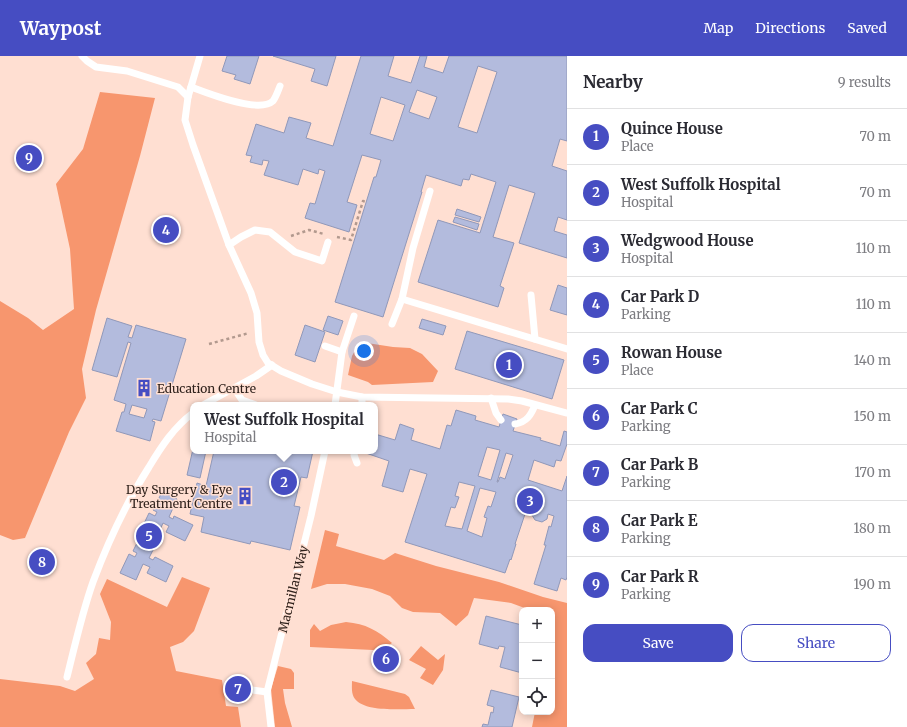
<!DOCTYPE html>
<html lang="en">
<head>
<meta charset="utf-8">
<style>
	body { margin:0; font-family:Merriweather,serif; background:#f2f2f3; color:#2b2b33 }
	.controls { position:absolute; right:12px; bottom:12px; display:grid; overflow:hidden; border-radius:8px; box-shadow:0 2px 10px #0003 }
	.controls button { width:36px; height:36px; display:grid; place-items:center; padding:0; border:0; border-bottom:1px solid #e1e1e2; background:#fff; color:#2b2b33; font:20px sans-serif }
	.you { position:absolute; left:364px; top:295px; width:14px; height:14px; margin:-10px; border:3px solid #fff; border-radius:50%; background:#1a73e8; box-shadow:0 0 0 6px #1a73e833 }
	.badge { display:grid; place-items:center; width:26px; height:26px; border-radius:50%; background:#464dc2; color:#fff; font-size:13px; font-weight:700 }
	.pin { position:absolute; translate:-50% -50%; border:2px solid #fff; box-shadow:0 1px 4px #0006 }
	.popup { position:absolute; left:190px; top:346px; width:188px; height:52px; box-sizing:border-box; display:grid; place-content:center; border-radius:8px; background:#fff; filter:drop-shadow(0 1px 3px #0005); font-size:13px; white-space:nowrap; color:#7c7c81 }
	.popup b { font-size:15px; color:#2b2b33 }
	.popup::after { content:''; position:absolute; left:50%; top:100%; margin-left:-8px; border:8px solid transparent; border-top-color:#fff }
	.list { margin:0; padding:0; list-style:none }
	h2 { display:flex; justify-content:space-between; align-items:center; height:52px; margin:0; padding:0 16px; font-size:17px }
	h2 small { font-size:13px; font-weight:400; color:#7c7c81 }
	.list li { display:grid; grid-template-columns:26px 1fr auto; gap:12px; align-items:center; box-sizing:border-box; height:56px; padding:0 16px; border-top:1px solid #e1e1e2 }
	.list b { display:block; font-size:15px; white-space:nowrap }
	.list p { margin:0; font-size:13px; white-space:nowrap; color:#7c7c81 }
	.list em { font-size:13px; font-style:normal; color:#7c7c81 }
	.actions { display:flex; gap:8px; padding:12px 16px }
	.actions a { flex:1; padding:9px 0; border:1px solid #464dc2; border-radius:12px; text-align:center; font-size:14px; color:#464dc2 }
	.actions .main { background:#464dc2; color:#fff }
	.icon { flex:none; width:22px; height:22px; fill:none; stroke:currentColor; stroke-width:2; stroke-linecap:round; stroke-linejoin:round }
	.map { position:relative; flex:none; width:567px; height:671px; overflow:hidden }
	header { display:flex; align-items:center; gap:24px; box-sizing:border-box; height:56px; padding:0 20px; background:#464dc2; color:#fff }
	header strong { font-size:19px }
	nav { display:flex; gap:22px; margin-inline-start:auto; font-size:14px }
	main { display:flex }
	aside { flex:1; background:#fff }
	.map>svg:first-child { display:block }
	.forest { fill:#f7966e }
	.building { fill:#b3bbdd; stroke:#9098b9; fill-rule:evenodd }
	.lines { fill:none; stroke-linecap:round; stroke-linejoin:round }
	.path { stroke:#b2998e; stroke-width:2.5; stroke-dasharray:3 3; stroke-linecap:butt }
	.service { stroke:#fff; stroke-width:7 }
	.labels { text-anchor:middle; dominant-baseline:central; stroke-width:3; stroke-linejoin:round; paint-order:stroke }
	.poi-label { font-size:12px; fill:#2f211b; stroke:#ffdfd2; text-anchor:start }
	.street-label { font-size:12px; fill:#2f211b; stroke:#ffdfd2 }
</style>
</head>
<body>
<header>
<strong>Waypost</strong>
<nav><a>Map</a><a>Directions</a><a>Saved</a></nav>
</header>
<main>
<div class="map">
<svg width="567" height="671" viewBox="0 0 567 671">
	<rect width="100%" height="100%" fill="#ffdfd2"/>
	<g class="forest">
		<path d="M100 36 155 42 140 100 96 254 82 313 86 342 69 376 25 482 13 484 0 479V245L28 262 43 274 74 253 70 193 56 128 83 93Z"/>
		<path d="M367 287 393 291 410 292 422 298 438 315 433 326 372 329 368 326 348 319 352 300 358 289Z"/>
		<path d="M325 474 339 478 336 490 384 504 395 497 436 510 499 526 543 541 567 547V671H532L535 656H552V554H530L511 547 474 542 468 559 456 570 440 557 413 556 402 552 390 540 372 533 345 528H327L311 533Z"/>
		<path d="M182 521 210 532 194 575 183 586 170 591 176 615 222 624 226 650 238 651 241 671H0V623L60 630 75 635 94 623 86 607 96 598 99 582 110 584 111 566 100 538 107 523 167 551Z"/>
		<path d="M346 566C366 568 377 574 392 587L385 592 373 594 310 591V574L314 568 320 575 331 569Z"/>
		<path d="M421 590 438 604 445 598 443 614 433 629 420 622 426 613 409 604Z"/>
		<path d="M278 610 291 613 294 617V633H283L285 647 292 671H275L271 633Z"/>
		<path d="M352 625 405 638 409 641 415 653C400 653 365 656 355 643 351 638 352 630 352 625Z"/>
	</g>
	<g class="building">
		<path d="M227 0H259L250 28 234 23 236 19 222 15Z"/>
		<path d="M273 0H336L327 30 311 25 315 13Z"/>
		<path d="M361 0H394L388 20 411 27 420 0H427L424 11 443 17 449 0H567V85L560 83 552 110 567 115V164L558 161 554 175 567 179V202L519 187 535 137 509 129 493 181 514 187 500 230 504 232 498 251 418 226 438 164 480 177 496 126 471 118 469 124 463 123 461 130 426 119 421 136H422L383 261 335 246 374 121H376L381 104 362 99 347 146 357 149 349 176 305 162 310 147 315 148 325 115 319 113 318 118 303 113 298 129 264 119 269 105 263 104 262 109 250 106 252 100 246 99 256 68 284 77 289 61 311 67 306 82 333 90ZM478 10 497 16 477 77 458 71ZM417 34 437 41 429 63 409 56ZM381 41 405 49 393 85 370 78Z"/>
		<path d="M457 153 481 161 479 166 455 159Z"/>
		<path d="M455 161 479 168 477 174 453 166Z"/>
		<path d="M558 229 567 232V259L550 254Z"/>
		<path d="M328 260 343 265 338 279 323 274Z"/>
		<path d="M107 262 132 270 128 281 132 282 136 269 186 283 161 365 153 363 152 365 155 366 150 385 116 375 122 356H124L126 348 114 344 131 287 128 286 117 321 92 314ZM132 349 147 353 144 362 129 358Z"/>
		<path d="M422 263 446 270 443 279 419 272Z"/>
		<path d="M305 269 325 276 315 306 295 299Z"/>
		<path d="M467 275 564 304 552 343 455 313Z"/>
		<path d="M456 354 476 360 475 364 499 371 503 358 517 363 513 375 541 382 540 384 560 390 564 375 567 376V388L561 405 556 404 554 411 534 404 528 424 562 435 567 420V521L566 524 561 522 557 535 534 528 546 489H544L549 470 551 471 554 460 548 458 547 463 542 466 535 464 532 459 533 454 527 452 515 488H516L511 504 510 503 505 517 405 486 427 418 410 413 403 436 382 430 389 405 360 395H375V378L395 384 400 368 414 373 411 384 440 393 447 369 451 370ZM487 391 500 394 491 424 478 420ZM506 397 513 399 505 423 500 421 498 426H497ZM459 426 475 430 462 473 445 470 451 451 455 452 459 441 455 440ZM480 432 496 436 491 451 488 450 484 461 487 462 482 481 467 475Z"/>
		<path d="M193 393V395H206L200 422 187 419Z"/>
		<path d="M214 395H313L307 422 301 421 294 450 300 451 290 494 251 485 250 488 201 476 204 461 190 458 197 427 206 430Z"/>
		<path d="M162 436 177 443 169 461 173 463 174 460 193 469 185 485 166 476 169 470 163 467 156 483 158 484 149 502 153 504 155 501 173 510 166 526 147 517 150 511 143 508 136 524 120 517 129 498 135 501 137 497 133 495 142 477 140 476 149 457 155 460 157 456 153 454Z"/>
		<path d="M486 560 522 569V617L500 611 505 591 499 590 498 593 479 588Z"/>
		<path d="M491 634 519 641 512 671H482L483 668 488 669 491 656 493 657 494 651 487 649Z"/>
	</g>
	<g class="lines">
		<g class="path">
			<path d="M291 180 309 174 324 178"/>
			<path d="M337 181 351 184 363 145 366 146"/>
			<path d="M209 288 249 277"/>
		</g>
		<g class="service">
			<path d="M82 0 87 5 96 11 127 15 178 31 188 41"/>
			<path d="M200 0 188 41 185 64 193 89 229 189 251 237 257 257 259 286 263 299 268 307 281 315 312 328 337 336 362 341 508 343 522 345 567 357"/>
			<path d="M191 31C207 37 259 58 273 45 276 41 278 35 280 30"/>
			<path d="M229 189 241 181 255 174 270 176 295 196 322 205 328 186"/>
			<path d="M531 239 535 283"/>
			<path d="M402 243 567 293"/>
			<path d="M392 268 402 243 413 192 430 135"/>
			<path d="M325 290 342 296"/>
			<path d="M234 332 242 344 256 349"/>
			<path d="M362 341V349"/>
			<path d="M491 342 496 357 501 364"/>
			<path d="M203 349 256 320 272 309"/>
			<path d="M335 349 342 296 354 260"/>
			<path d="M515 368C527 366 531 359 535 349"/>
			<path d="M355 395 354 399 357 407"/>
			<path d="M67 621C75 589 82 557 93 526 108 486 126 447 149 411 161 391 174 371 193 357"/>
			<path d="M244 633 267 636"/>
			<path d="M271 671 267 636 311 460 325 395"/>
		</g>
	</g>
	<defs>
		<g id="building-bare" transform="scale(1.38)"><path d="M-4-6H4V6H1V3H-1V6H-4ZM-2.5-4.3h1.7v1.8h-1.7ZM.8-4.3h1.7v1.8H.8ZM-2.5-1h1.7V.8h-1.7ZM.8-1h1.7V.8H.8Z" fill="#464dc2" stroke="#ffdfd2" stroke-width="2.5" paint-order="stroke"/></g>
	</defs>
	<g fill-rule="evenodd">
		<use href="#building-bare" x="144" y="332"/>
		<use href="#building-bare" x="245" y="440"/>
	</g>
	<g class="labels">
		<g class="poi-label">
			<text x="157" y="332">Education Centre</text>
			<text x="232" y="433" text-anchor="end">Day Surgery &amp; Eye<tspan x="232" dy="14">Treatment Centre</tspan></text>
		</g>
		<g class="street-label">
			<text transform="translate(293 533) rotate(-76)">Macmillan Way</text>
		</g>
	</g>
</svg>
<div class="controls">
<button>+</button>
<button>−</button>
<button><svg class="icon" aria-label="locate" viewBox="0 0 24 24"><circle cx="12" cy="12" r="6"/><path d="M12 2v4M12 18v4M2 12h4M18 12h4"/></svg></button>
</div>
<div class="you"></div>
<div class="pin badge" style="left:509px;top:309px">1</div>
<div class="pin badge" style="left:284px;top:426px">2</div>
<div class="popup"><b>West Suffolk Hospital</b>Hospital</div>
<div class="pin badge" style="left:530px;top:445px">3</div>
<div class="pin badge" style="left:166px;top:174px">4</div>
<div class="pin badge" style="left:149px;top:480px">5</div>
<div class="pin badge" style="left:386px;top:603px">6</div>
<div class="pin badge" style="left:238px;top:633px">7</div>
<div class="pin badge" style="left:42px;top:506px">8</div>
<div class="pin badge" style="left:29px;top:102px">9</div>
</div>
<aside>
<h2>Nearby<small>9 results</small></h2>
<ul class="list">
<li><span class="badge">1</span><div><b>Quince House</b><p>Place</p></div><em>70 m</em></li>
<li><span class="badge">2</span><div><b>West Suffolk Hospital</b><p>Hospital</p></div><em>70 m</em></li>
<li><span class="badge">3</span><div><b>Wedgwood House</b><p>Hospital</p></div><em>110 m</em></li>
<li><span class="badge">4</span><div><b>Car Park D</b><p>Parking</p></div><em>110 m</em></li>
<li><span class="badge">5</span><div><b>Rowan House</b><p>Place</p></div><em>140 m</em></li>
<li><span class="badge">6</span><div><b>Car Park C</b><p>Parking</p></div><em>150 m</em></li>
<li><span class="badge">7</span><div><b>Car Park B</b><p>Parking</p></div><em>170 m</em></li>
<li><span class="badge">8</span><div><b>Car Park E</b><p>Parking</p></div><em>180 m</em></li>
<li><span class="badge">9</span><div><b>Car Park R</b><p>Parking</p></div><em>190 m</em></li>
</ul>
<div class="actions"><a class="main">Save</a><a>Share</a></div>
</aside>
</main>
</body>
</html>
